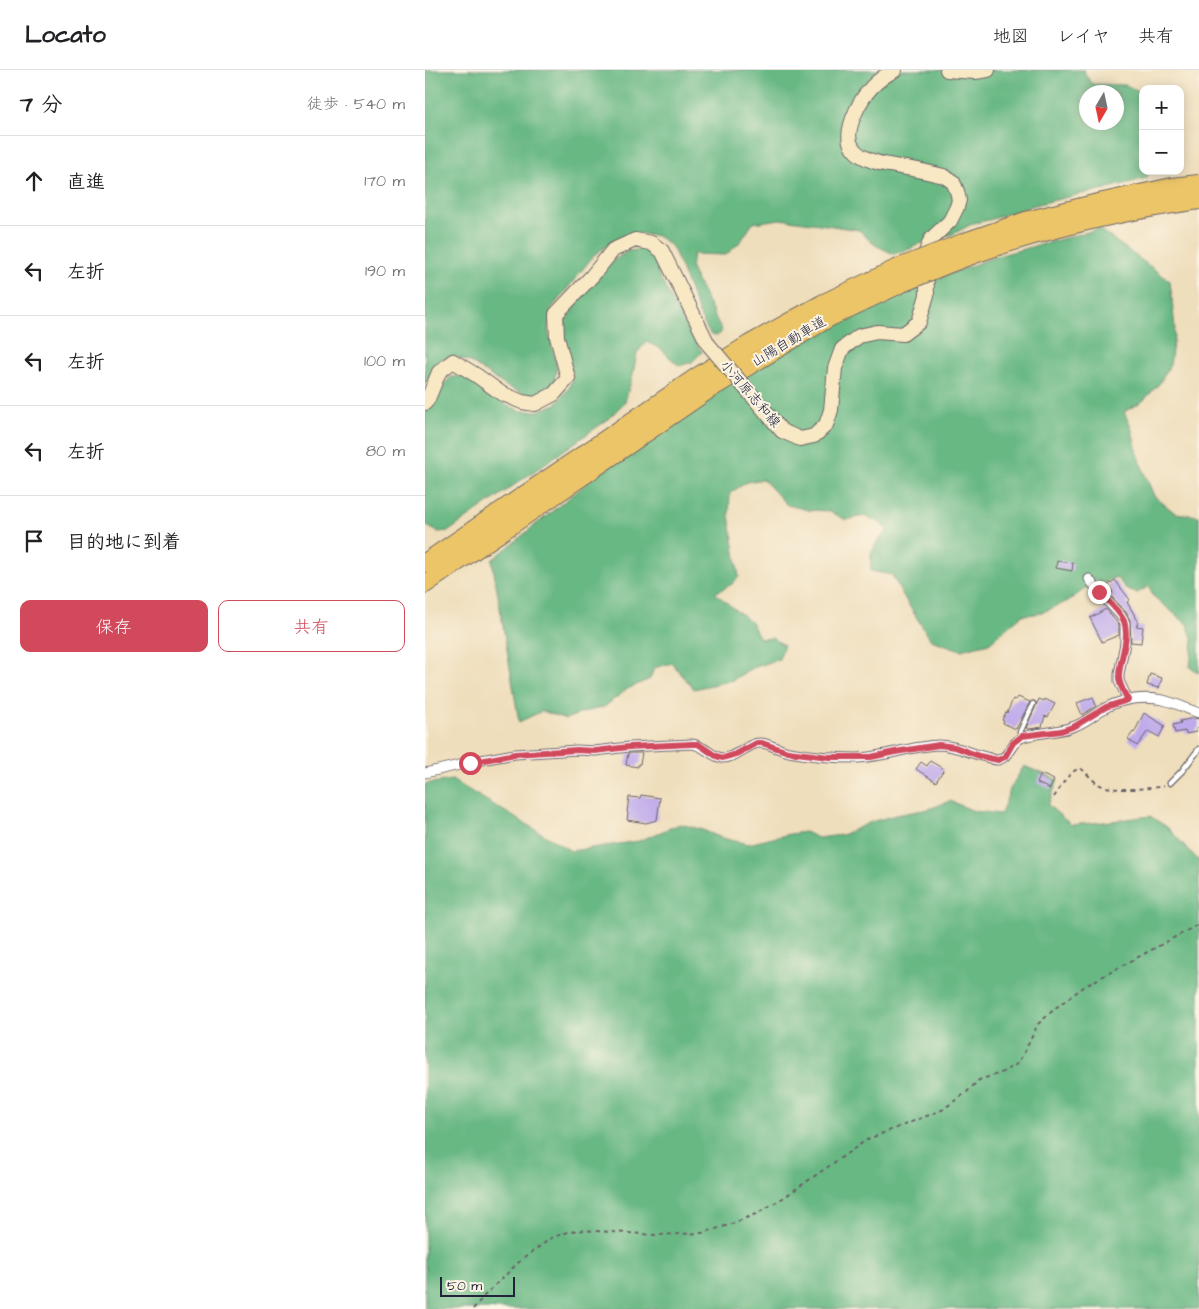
<!DOCTYPE html>
<html lang="ja">
<head>
<meta charset="utf-8">
<style>
	body { margin:0; font-family:"Architects Daughter","Klee One",sans-serif; background:#f6f6f6; color:#202124 }
	.controls { position:absolute; right:15px; top:15px; display:grid; overflow:hidden; border-radius:10px; box-shadow:0 2px 12px #0003 }
	.controls button { width:45px; height:45px; display:grid; place-items:center; padding:0; border:0; border-bottom:1px solid #e0e0e0; background:#fff; color:#202124; font:25px sans-serif }
	.compass { position:absolute; left:654px; top:15px; width:45px; height:45px; border-radius:50%; background:#fff; box-shadow:0 2px 12px #0003; rotate:189deg }
	.scale { position:absolute; left:15px; bottom:12px; width:75px; box-sizing:border-box; padding-left:5px; border:2px solid #22223b; border-top:0; font-size:14px; line-height:18px; white-space:nowrap; color:#22223b; -webkit-text-stroke:4px #fcf5e5; paint-order:stroke }
	.stop { position:absolute; width:15px; height:15px; margin:-11px; border:4px solid #d1495b; border-radius:50%; background:#fff }
	.stop.end { background:#d1495b; border-color:#fff; box-shadow:0 1px 5px #0008 }
	.list { margin:0; padding:0; list-style:none }
	h2 { display:flex; justify-content:space-between; align-items:center; height:65px; margin:0; padding:0 20px; font-size:21px }
	h2 small { font-size:16px; font-weight:400; color:#757577 }
	.list li { display:grid; grid-template-columns:32px 1fr auto; gap:15px; align-items:center; box-sizing:border-box; height:90px; padding:0 20px; border-top:1px solid #e0e0e0 }
	.list b { display:block; font-size:19px; white-space:nowrap }
	.list em { font-size:16px; font-style:normal; color:#757577 }
	.actions { display:flex; gap:10px; padding:15px 20px }
	.actions a { flex:1; padding:11px 0; border:1px solid #d1495b; border-radius:10px; text-align:center; font-size:18px; color:#d1495b }
	.actions .main { background:#d1495b; color:#fff }
	.icon { flex:none; width:28px; height:28px; fill:none; stroke:currentColor; stroke-width:2; stroke-linecap:round; stroke-linejoin:round }
	.map { position:relative; flex:none; width:774px; height:1239px; overflow:hidden }
	header { display:flex; align-items:center; gap:30px; box-sizing:border-box; height:70px; padding:0 25px; background:#fff; border-bottom:1px solid #e0e0e0 }
	header strong { font-size:24px }
	nav { display:flex; gap:28px; margin-inline-start:auto; font-size:18px }
	main { display:flex }
	aside { flex:1; background:#fff }
	.map>svg:first-child { display:block }
	.forest { fill:#68b883; stroke:#456d5f; fill-rule:evenodd }
	.building { fill:#bfaaeb }
	.lines { fill:none; stroke-linecap:round; stroke-linejoin:round }
	.service-casing { stroke:#6a6468; stroke-width:7 }
	.minor-casing { stroke:#6a6468; stroke-width:11 }
	.secondary-casing { stroke:#6a6468; stroke-width:16 }
	.motorway-casing { stroke:#6a6468; stroke-width:20 }
	.path { stroke:#6a6468; stroke-width:2; stroke-dasharray:4 4; stroke-linecap:butt }
	.service { stroke:#fff; stroke-width:4.5 }
	.minor { stroke:#fff; stroke-width:9 }
	.secondary { stroke:#f8e8c3; stroke-width:14 }
	.motorway { stroke:#edc569; stroke-width:18 }
	.secondary-bridge-casing { stroke:#6a6468; stroke-width:16; stroke-linecap:butt }
	.motorway-bridge-casing { stroke:#6a6468; stroke-width:20; stroke-linecap:butt }
	.secondary-bridge { stroke:#f8e8c3; stroke-width:14 }
	.motorway-bridge { stroke:#edc569; stroke-width:18 }
	.route { stroke:#d1495b; stroke-width:6 }
	.labels { text-anchor:middle; dominant-baseline:central; stroke-width:4; stroke-linejoin:round; paint-order:stroke }
	.street-label { font-size:14px; fill:#22223b; stroke:#fcf5e5 }
</style>
</head>
<body>
<header>
<strong>Locato</strong>
<nav><a>地図</a><a>レイヤ</a><a>共有</a></nav>
</header>
<main>
<aside>
<h2>7 分<small>徒歩 · 540 m</small></h2>
<ul class="list">
<li><svg class="icon" aria-label="ahead" viewBox="0 0 24 24"><path d="M12 20V5M6 11l6-6 6 6"/></svg><div><b>直進</b></div><em>170 m</em></li>
<li><svg class="icon" aria-label="left" viewBox="0 0 24 24"><path d="M17 20v-9H6M10 6l-5 5 5 5"/></svg><div><b>左折</b></div><em>190 m</em></li>
<li><svg class="icon" aria-label="left" viewBox="0 0 24 24"><path d="M17 20v-9H6M10 6l-5 5 5 5"/></svg><div><b>左折</b></div><em>100 m</em></li>
<li><svg class="icon" aria-label="left" viewBox="0 0 24 24"><path d="M17 20v-9H6M10 6l-5 5 5 5"/></svg><div><b>左折</b></div><em>80 m</em></li>
<li><svg class="icon" aria-label="arrive" viewBox="0 0 24 24"><path d="M6 21V4h12l-3 4 3 4H6"/></svg><div><b>目的地に到着</b></div></li>
</ul>
<div class="actions"><a class="main">保存</a><a>共有</a></div>
</aside>
<div class="map">
<svg width="774" height="1239" viewBox="0 0 774 1239">
	<rect width="100%" height="100%" fill="#fcf5e5"/>
	<filter id="ink" filterUnits="userSpaceOnUse"><feTurbulence type="fractalNoise" baseFrequency=".02" numOctaves="2"/><feDisplacementMap in="SourceGraphic" scale="10" xChannelSelector="R" yChannelSelector="G"/><feConvolveMatrix kernelMatrix="1 2 1 2 8 2 1 2 1" color-interpolation-filters="sRGB"/></filter>
	<filter id="wash" filterUnits="userSpaceOnUse"><feTurbulence type="fractalNoise" baseFrequency=".0096" numOctaves="4" result="noise"/><feDisplacementMap in="SourceGraphic" scale="20" xChannelSelector="R" yChannelSelector="G"/><feGaussianBlur stdDeviation="1.12" result="paint"/><feColorMatrix in="noise" values="0 0 0 0 0 0 0 0 0 0 0 0 0 0 0 0 0 1.4 0 .05"/><feComposite in="paint" operator="in"/></filter>
	<g filter="url(#wash)">
		<rect width="100%" height="100%" fill="#efdebc"/>
		<g class="forest">
			<path d="M0 0H660L659 2 667 14 701 15 718 23V101H724L722 108 680 119 651 125 610 135 564 150 549 153 528 164 494 174 485 179 469 184 450 175 434 160 388 153 355 149 328 153 316 171 301 185 268 184 266 199 297 261 292 266 285 264 276 248 248 178 233 166 210 163 190 170 169 185 126 239 123 260 132 298 128 315 117 325 104 326 81 316 45 292 27 286 14 291 0 315ZM662 22H692V52H662Z"/>
			<path d="M674 159 745 211 750 258 745 295 734 314 718 331 699 342 706 357 715 392 729 426 750 443 774 446V603L765 597 768 570 762 554 728 526 724 516 712 523 702 520 691 507 679 513 671 511 643 531 623 540 610 544 597 545 564 573 536 580 506 570 483 534 467 505 446 501V484L452 472 463 460 454 452 439 446 421 450 404 441 384 440 362 435 338 409 322 412 305 423 304 445 314 507 307 514 290 523 327 553 331 562 336 569 347 568 359 575 354 589 325 599 308 610 269 619 247 593 229 598 225 609 202 619 179 637 159 642 141 649 117 641 94 652 67 490 251 341 391 263 477 222 572 186Z"/>
			<path d="M218 179 231 187 233 204 260 255 277 282 267 292 254 296 235 278 221 272 212 283 208 304 200 332 182 350 24 461 13 462 0 455V341L6 336 14 319 26 307 41 306 81 335 96 341H112L131 334 144 318 148 306 139 272 140 252 149 237 186 192 203 181Z"/>
			<path d="M599 696 633 710 623 735 646 755 679 752 725 746 742 757 774 791V1239H0V714L27 710 146 781 214 771 255 754 275 759 297 768 323 774 365 764 380 762 393 768 417 765 446 752 471 745 504 739 525 731 549 741 576 744 586 717Z"/>
		</g>
		<g id="blocks">
			<g class="building">
				<path d="M632 491 648 493 647 501 631 498Z"/>
				<path d="M690 510 705 530 702 532 713 551 712 555 711 556 718 557 716 573 706 572 705 550 701 542 685 525 688 522 683 515Z"/>
				<path d="M681 539 694 555V565L677 572 665 548Z"/>
				<path d="M725 604 737 608 734 618 722 615Z"/>
				<path d="M593 627 605 632 591 659 578 653 579 651 577 650 581 642 582 643 588 629 591 630Z"/>
				<path d="M668 627 671 636 657 645 652 633Z"/>
				<path d="M614 629 619 631 620 629 630 634 623 647 620 646 617 657 605 659 601 658Z"/>
				<path d="M719 643 740 656 734 667 723 661 712 676 703 669 708 662 709 663Z"/>
				<path d="M769 648 774 649V658L771 659V662L761 664 760 661 750 663 748 655 756 653 755 651Z"/>
				<path d="M203 683H217L215 694H213V697L201 695Z"/>
				<path d="M505 691 519 699 511 712 491 699 496 692 502 696Z"/>
				<path d="M616 704 629 710 625 719 612 713Z"/>
				<path d="M216 725 235 728 232 750 221 753 202 750 203 743 202 742 204 727 215 728Z"/>
			</g>
		</g>
	</g>
	<g filter="url(#ink)">
		<use href="#blocks" fill-opacity="0" stroke="#6a6468" stroke-width="1"/>
		<g class="lines">
			<g class="service-casing">
				<g id="service">
					<path d="M597 666 595 662 608 634"/>
					<path d="M745 713 757 701 774 679"/>
				</g>
			</g>
			<g class="minor-casing">
				<g id="minor">
					<path d="M664 509 674 522 696 546 700 553V573L694 604V611L703 630"/>
					<path d="M0 703 56 690 90 684 152 680 170 681 204 677 267 674C279 675 287 687 297 688 310 689 325 672 335 673 343 673 355 680 364 682 386 686 409 688 432 688 459 687 486 676 514 675 532 675 548 685 565 688 567 689 570 690 572 690 584 689 585 673 596 668 599 666 603 666 606 665 620 662 634 662 647 657 659 654 669 644 680 638 696 629 720 626 738 630 751 633 762 639 774 643"/>
				</g>
			</g>
			<g class="secondary-casing">
				<g id="secondary">
					<path d="M522 0 550 2 563 0"/>
					<path d="M318 315 357 361 375 369 389 366 401 355 406 340 410 298 417 279 434 266 452 262 478 264 494 252 502 225 501 182 506 169 525 151 532 137 534 130 532 121 528 112 519 106C510 104 502 102 493 100 475 96 439 95 428 78 420 68 426 52 431 41 439 23 452 9 470 0"/>
					<path d="M0 333 3 329 14 302 28 291 51 305 76 323 97 332 110 334 129 324 143 308 132 267 131 244 167 206 188 180 210 170 226 173 237 181 283 274"/>
				</g>
			</g>
			<g class="motorway-casing">
				<g id="motorway">
					<path d="M0 493 272 307 325 274 397 234 471 199"/>
					<path d="M0 514 283 320 405 247 477 213"/>
				</g>
			</g>
			<g class="path">
				<path d="M629 727C635 719 645 698 656 699 659 700 668 711 673 714 687 722 723 719 739 716"/>
				<path d="M48 1239 59 1226 95 1191 126 1168 143 1162 156 1160 232 1165 277 1163 304 1155 333 1143 358 1128 443 1069 517 1040 542 1022 554 1010 576 1003 592 994 600 981 613 954 633 936 660 916 774 854"/>
			</g>
			<use href="#service" class="service"/>
			<use href="#minor" class="minor"/>
			<use href="#secondary" class="secondary"/>
			<use href="#motorway" class="motorway"/>
			<g class="secondary-bridge-casing">
				<path id="secondary-bridge" d="M283 274 318 315"/>
			</g>
			<g class="motorway-bridge-casing">
				<g id="motorway-bridge">
					<path d="M471 199 540 172 601 151 669 134 747 117 774 114"/>
					<path d="M477 213C499 204 521 194 544 186 618 159 696 141 774 130"/>
				</g>
			</g>
			<use href="#secondary-bridge" class="secondary-bridge"/>
			<use href="#motorway-bridge" class="motorway-bridge"/>
		</g>
	</g>
	<g class="lines" filter="url(#ink)">
		<path class="route" d="M45 693 90 684 152 680 170 681 204 677 267 674H273L291 686 298 688 311 684 332 673H337L363 682 404 687H446L470 682 514 675 530 677 554 686 573 690 580 687 588 673 597 666 636 661 650 656 681 637 703 630C699 622 693 613 694 605 695 588 705 568 699 551 694 540 682 530 674 522"/>
	</g>
	<g class="labels">
		<g class="street-label">
			<text transform="translate(364 272) rotate(-31)">山陽自動車道</text>
			<text transform="translate(325 324) rotate(49)">小河原志和線</text>
		</g>
	</g>
</svg>
<div class="controls">
<button>+</button>
<button>−</button>
</div>
<svg class="compass" viewBox="-18 -18 36 36"><path d="M0-13l5 13h-10z" fill="#e53935"/><path d="M0 13l5-13h-10z" fill="#757577"/></svg>
<div class="scale">50 m</div>
<div class="stop" style="left:45px;top:693px"></div>
<div class="stop end" style="left:674px;top:522px"></div>
</div>
</main>
</body>
</html>
